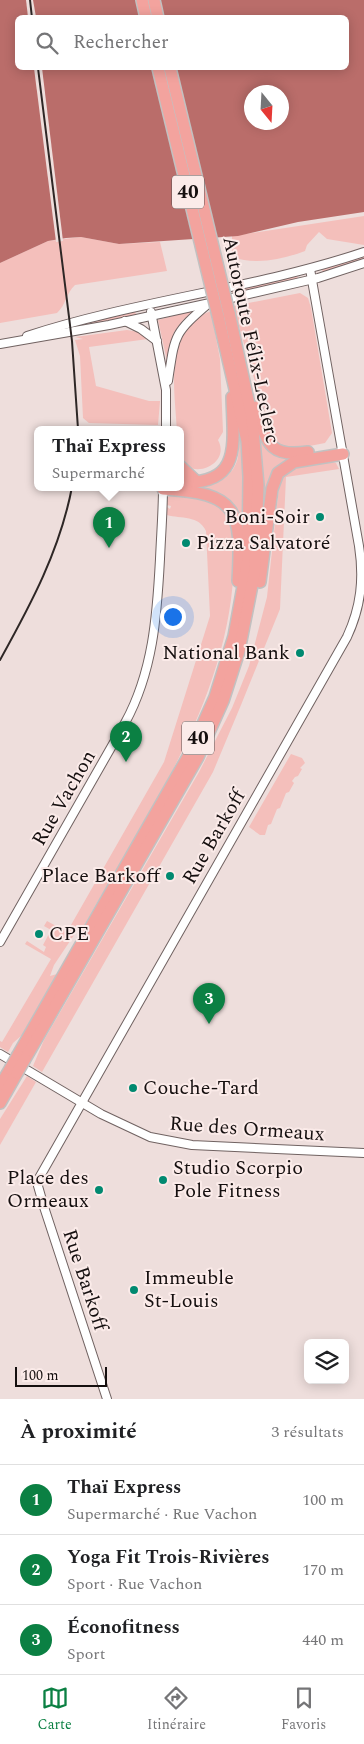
<!DOCTYPE html>
<html lang="fr">
<head>
<meta charset="utf-8">
<style>
	body { margin:0; font-family:Spectral,serif; background:#f6f6f6; color:#202124 }
	.controls { position:absolute; right:15px; bottom:15px; display:grid; overflow:hidden; border-radius:8px; box-shadow:0 2px 12px #0003 }
	.controls button { width:45px; height:45px; display:grid; place-items:center; padding:0; border:0; border-bottom:1px solid #e0e0e0; background:#fff; color:#202124; font:25px sans-serif }
	.compass { position:absolute; left:244px; top:85px; width:45px; height:45px; border-radius:50%; background:#fff; box-shadow:0 2px 12px #0003; rotate:162deg }
	.scale { position:absolute; left:15px; bottom:12px; width:92px; box-sizing:border-box; padding-left:5px; border:2px solid #150f0f; border-top:0; font-size:14px; line-height:18px; white-space:nowrap; color:#150f0f; -webkit-text-stroke:4px #fbebe9; paint-order:stroke }
	.you { position:absolute; left:172px; top:616px; width:18px; height:18px; margin:-12px; border:4px solid #fff; border-radius:50%; background:#1a73e8; box-shadow:0 0 0 8px #1a73e833 }
	.badge { display:grid; place-items:center; width:32px; height:32px; border-radius:50%; background:#0b8043; color:#fff; font-size:16px; font-weight:700 }
	.pin { position:absolute; translate:-50% -41px; filter:drop-shadow(0 1px 2px #0008) }
	.pin::after { content:''; position:absolute; top:26px; width:18px; height:15px; background:inherit; clip-path:polygon(0 0,100% 0,50% 100%) }
	.popup { position:absolute; left:34px; top:426px; width:150px; height:65px; box-sizing:border-box; display:grid; place-content:center; border-radius:8px; background:#fff; filter:drop-shadow(0 1px 4px #0005); font-size:16px; white-space:nowrap; color:#757577 }
	.popup b { font-size:19px; color:#202124 }
	.popup::after { content:''; position:absolute; left:50%; top:100%; margin-left:-10px; border:10px solid transparent; border-top-color:#fff }
	.list { margin:0; padding:0; list-style:none }
	h2 { display:flex; justify-content:space-between; align-items:center; height:65px; margin:0; padding:0 20px; font-size:21px }
	h2 small { font-size:16px; font-weight:400; color:#757577 }
	.list li { display:grid; grid-template-columns:32px 1fr auto; gap:15px; align-items:center; box-sizing:border-box; height:70px; padding:0 20px; border-top:1px solid #e0e0e0 }
	.list b { display:block; font-size:19px; white-space:nowrap }
	.list p { margin:0; font-size:16px; white-space:nowrap; color:#757577 }
	.list em { font-size:16px; font-style:normal; color:#757577 }
	.icon { flex:none; width:28px; height:28px; fill:none; stroke:currentColor; stroke-width:2; stroke-linecap:round; stroke-linejoin:round }
	.map { position:relative; flex:none; width:364px; height:1399px; overflow:hidden }
	.search { position:absolute; background:#fff; box-shadow:0 2px 12px #0003; left:15px; right:15px; top:15px; height:55px; display:flex; align-items:center; gap:12px; box-sizing:border-box; padding:0 18px; border-radius:8px; color:#757577; font-size:19px }
	.sheet { height:275px; background:#fff }
	nav { display:flex; justify-content:space-around; align-items:center; box-sizing:border-box; height:70px; border-top:1px solid #e0e0e0; background:#fff; font-size:14px; color:#757577 }
	nav a { display:grid; justify-items:center; gap:2px }
	nav .on { color:#0b8043 }
	.map>svg:first-child { display:block }
	.green { fill:#f4bfbb }
	.water { fill:#ba6d6a; fill-rule:evenodd }
	.pier { fill:#eededc }
	.lines { fill:none; stroke-linecap:round; stroke-linejoin:round }
	.tertiary-casing { stroke:#706261; stroke-width:10 }
	.motorway-casing { stroke:#c2c1c1; stroke-width:14 }
	.tertiary { stroke:#fff; stroke-width:8 }
	.motorway { stroke:#f3a39e; stroke-width:11 }
	.rail { stroke:#2e2726; stroke-width:2 }
	.motorway-bridge-casing { stroke:#c2c1c1; stroke-width:14; stroke-linecap:butt }
	.motorway-bridge { stroke:#f3a39e; stroke-width:11 }
	.poi-dot { fill:#008970; stroke:#fbebe9; stroke-width:2 }
	.labels { text-anchor:middle; dominant-baseline:central; stroke-width:4; stroke-linejoin:round; paint-order:stroke }
	.shield { fill:#fbebe9; stroke:#5a5150; stroke-width:1 }
	.shield-label { font-size:19px; font-weight:bold; fill:#150f0f }
	.street-label { font-size:20px; fill:#150f0f; stroke:#fbebe9 }
	.poi-label { font-size:20px; fill:#150f0f; stroke:#fbebe9; text-anchor:start }
</style>
</head>
<body>
<div class="map">
<svg width="364" height="1399" viewBox="0 0 364 1399">
	<rect width="100%" height="100%" fill="#eededc"/>
	<g class="green">
		<path d="M364 216V245L327 239 319 232 307 245 305 251C281 260 256 265 232 257V236Z"/>
		<path d="M81 237 119 244 160 242 167 271 75 285C66 293 66 305 57 313L0 323V263L48 241Z"/>
		<path d="M364 255V259L323 273 322 269Z"/>
		<path d="M297 275 298 279 233 294 232 290Z"/>
		<path d="M300 293 308 298 311 308 332 433 325 443 294 449 277 445 270 433 233 306Z"/>
		<path d="M195 310 183 320 174 332 167 361 158 320Z"/>
		<path d="M135 311 136 315 47 334 59 330Z"/>
		<path d="M211 311 220 359 223 432 218 440C232 465 188 482 181 457 178 449 180 438 180 429H177C175 390 163 327 211 311Z"/>
		<path d="M127 330 139 332 148 339 89 347 96 386 149 401H160L158 425 89 423 83 418 80 356 75 340 83 339 75 337Z"/>
		<path d="M260 433 269 451 287 459 276 467 269 479 265 519Z"/>
		<path d="M240 441 244 484 243 532 241 523 195 487C214 487 234 477 238 457 239 451 238 445 240 441Z"/>
		<path d="M329 461 336 463 339 469 286 477 280 609 241 705 213 772 42 1072 33 1066 44 1040 199 772 232 708 249 666 267 597 280 478 296 466Z"/>
		<path d="M173 495C190 496 206 496 220 506 235 518 234 542 234 559 232 695 148 813 83 927L78 929 54 965 50 976 57 974 22 1035 13 1043 8 1052 0 1047V1041L2 1042 51 959 25 944 27 941 44 952 46 947 43 945 51 930 44 926 47 921 67 932 164 762 210 616 206 531C199 515 181 519 167 515V507L170 509 171 506 167 505 168 497Z"/>
		<path d="M291 754 302 758 305 763 300 768 302 769 298 776 295 777 292 781 294 783 289 792 286 793 280 808 277 809 271 824 268 825 265 835H260L249 827Z"/>
		<path d="M27 1076 36 1082 0 1145V1119Z"/>
	</g>
	<path class="water" d="M0 0H364V212L298 222 238 236 119 244 81 237 66 238 48 241 0 263ZM18 18H346V68H18ZM252 92H282V122H252Z"/>
	<g class="pier">
		<path d="M26 0H33L36 17H28Z"/>
		<path d="M34 68H42L63 241 56 242Z"/>
	</g>
	<g class="lines">
		<g class="tertiary-casing">
			<g id="tertiary">
				<path d="M151 312 166 390V429"/>
				<path d="M125 321 141 329 157 341"/>
				<path d="M27 336C137 300 254 289 364 252"/>
				<path d="M0 344 109 325 210 303 318 278 364 263"/>
				<path d="M168 381C175 335 173 334 208 304"/>
				<path d="M0 942 125 723C153 672 157 616 160 559 161 535 163 511 163 487"/>
				<path d="M0 1054 101 1114 150 1137 192 1145 364 1153"/>
				<path d="M107 1399 44 1207 38 1186 39 1178 347 637C361 607 364 579 359 546L310 269"/>
			</g>
		</g>
		<g class="motorway-casing">
			<g id="motorway">
				<path d="M142 0 146 18"/>
				<path d="M154 0 158 18"/>
				<path d="M256 407C267 441 267 458 308 452"/>
				<path d="M180 466 197 482"/>
				<path d="M180 482C243 486 233 443 232 397"/>
				<path d="M163 489C238 493 242 510 238 581"/>
				<path d="M260 582 272 489 278 473 294 462 343 454"/>
				<path d="M18 1055 189 755 215 697 234 636 248 559 249 477 247 441 218 316"/>
				<path d="M25 1059 198 757 223 701 239 651 255 570 258 485 252 418 229 313"/>
				<path d="M0 1086 10 1069"/>
				<path d="M0 1103 17 1073"/>
			</g>
		</g>
		<use href="#tertiary" class="tertiary"/>
		<use href="#motorway" class="motorway"/>
		<g class="rail">
			<path d="M30 0 32 18"/>
			<path d="M38 68 72 341 78 429"/>
			<path d="M0 660C31 604 60 550 72 487"/>
		</g>
		<g class="motorway-bridge-casing">
			<g id="motorway-bridge">
				<path d="M158 68 218 316"/>
				<path d="M170 68 229 313"/>
				<path d="M10 1069 18 1055"/>
				<path d="M17 1073 25 1059"/>
			</g>
		</g>
		<use href="#motorway-bridge" class="motorway-bridge"/>
	</g>
	<g class="poi-dot">
		<circle cx="320" cy="517" r="5"/>
		<circle cx="186" cy="543" r="5"/>
		<circle cx="300" cy="653" r="5"/>
		<circle cx="170" cy="876" r="5"/>
		<circle cx="39" cy="934" r="5"/>
		<circle cx="133" cy="1088" r="5"/>
		<circle cx="163" cy="1180" r="5"/>
		<circle cx="99" cy="1190" r="5"/>
		<circle cx="134" cy="1290" r="5"/>
	</g>
	<g class="labels">
		<g class="shield">
			<rect x="172" y="175.5" width="32" height="33" rx="4"/>
			<rect x="182" y="721.5" width="32" height="33" rx="4"/>
		</g>
		<g class="shield-label">
			<text x="188" y="192">40</text>
			<text x="198" y="738">40</text>
		</g>
		<g class="street-label">
			<text transform="translate(251 340) rotate(78)">Autoroute Félix-Leclerc</text>
			<text transform="translate(64 798) rotate(-60)">Rue Vachon</text>
			<text transform="translate(214 837) rotate(-60)">Rue Barkoff</text>
			<text transform="translate(247 1129) rotate(4)">Rue des Ormeaux</text>
			<text transform="translate(85 1280) rotate(72)">Rue Barkoff</text>
		</g>
		<g class="poi-label">
			<text x="310" y="517" text-anchor="end">Boni-Soir</text>
			<text x="196" y="543">Pizza Salvatoré</text>
			<text x="290" y="653" text-anchor="end">National Bank</text>
			<text x="160" y="876" text-anchor="end">Place Barkoff</text>
			<text x="49" y="934">CPE</text>
			<text x="143" y="1088">Couche-Tard</text>
			<text x="173" y="1168">Studio Scorpio<tspan x="173" dy="23">Pole Fitness</tspan></text>
			<text x="89" y="1178" text-anchor="end">Place des<tspan x="89" dy="23">Ormeaux</tspan></text>
			<text x="144" y="1278">Immeuble<tspan x="144" dy="23">St-Louis</tspan></text>
		</g>
	</g>
</svg>
<div class="controls">
<button><svg class="icon" aria-label="layers" viewBox="0 0 24 24"><path d="M12 4l9 5-9 5-9-5zM3 14l9 5 9-5"/></svg></button>
</div>
<svg class="compass" viewBox="-18 -18 36 36"><path d="M0-13l5 13h-10z" fill="#e53935"/><path d="M0 13l5-13h-10z" fill="#757577"/></svg>
<div class="scale">100 m</div>
<div class="you"></div>
<div class="pin badge" style="left:109px;top:548px">1</div>
<div class="popup"><b>Thaï Express</b>Supermarché</div>
<div class="pin badge" style="left:126px;top:762px">2</div>
<div class="pin badge" style="left:209px;top:1024px">3</div>
<div class="search"><svg class="icon" aria-label="search" viewBox="0 0 24 24"><circle cx="10" cy="10" r="6"/><path d="M15 15l6 6"/></svg>Rechercher</div>
</div>
<section class="sheet">
<h2>À proximité<small>3 résultats</small></h2>
<ul class="list">
<li><span class="badge">1</span><div><b>Thaï Express</b><p>Supermarché · Rue Vachon</p></div><em>100 m</em></li>
<li><span class="badge">2</span><div><b>Yoga Fit Trois-Rivières</b><p>Sport · Rue Vachon</p></div><em>170 m</em></li>
<li><span class="badge">3</span><div><b>Éconofitness</b><p>Sport</p></div><em>440 m</em></li>
</ul>
</section>
<nav>
<a class="on"><svg class="icon" aria-label="map" viewBox="0 0 24 24"><path d="M3 6l6-2 6 2 6-2v14l-6 2-6-2-6 2zM9 4v14M15 6v14"/></svg>Carte</a>
<a><svg class="icon" aria-label="directions" viewBox="0 0 24 24"><path d="M12 3l9 9-9 9-9-9zM9 14v-3h6M13 9l2 2-2 2"/></svg>Itinéraire</a>
<a><svg class="icon" aria-label="saved" viewBox="0 0 24 24"><path d="M7 4h10v16l-5-4-5 4z"/></svg>Favoris</a>
</nav>
</body>
</html>
